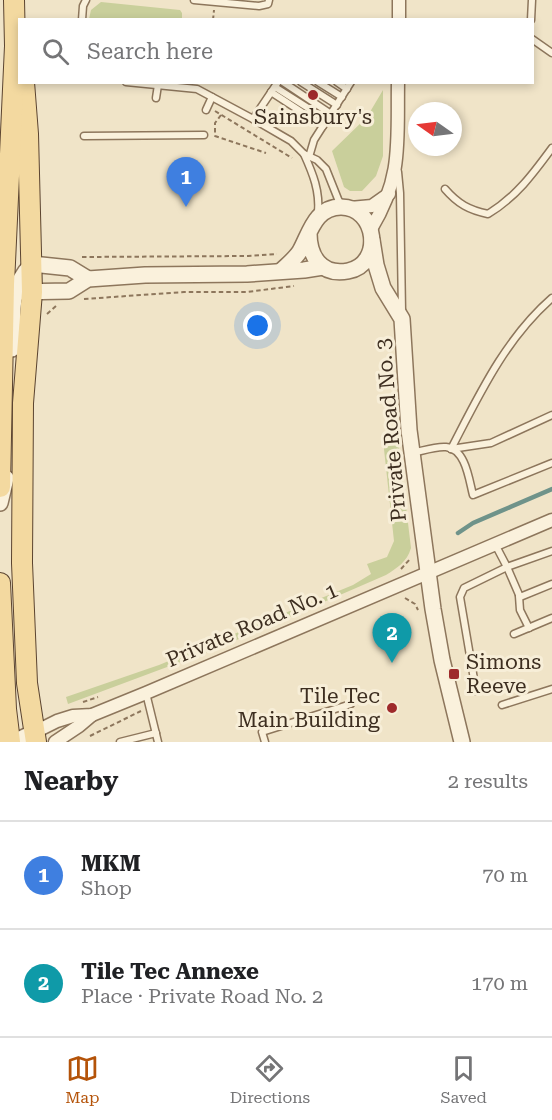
<!DOCTYPE html>
<html lang="en">
<head>
<meta charset="utf-8">
<style>
	body { margin:0; font-family:"Roboto Serif",serif; background:#f6f6f6; color:#202124 }
	.compass { position:absolute; left:408px; top:102px; width:54px; height:54px; border-radius:50%; background:#fff; box-shadow:0 3px 9px #0003; rotate:284deg }
	.you { position:absolute; left:258px; top:326px; width:21px; height:21px; margin:-15px; border:4px solid #fff; border-radius:50%; background:#1a73e8; box-shadow:0 0 0 9px #1a73e833 }
	.badge { display:grid; place-items:center; width:39px; height:39px; border-radius:50%; background:#b45309; color:#fff; font-size:20px; font-weight:700 }
	.pin { position:absolute; translate:-50% -50px; filter:drop-shadow(0 2px 3px #0008) }
	.pin::after { content:''; position:absolute; top:32px; width:21px; height:18px; background:inherit; clip-path:polygon(0 0,100% 0,50% 100%) }
	.list { margin:0; padding:0; list-style:none }
	h2 { display:flex; justify-content:space-between; align-items:center; height:78px; margin:0; padding:0 24px; font-size:26px }
	h2 small { font-size:20px; font-weight:400; color:#757577 }
	.list li { display:grid; grid-template-columns:39px 1fr auto; gap:18px; align-items:center; box-sizing:border-box; height:108px; padding:0 24px; border-top:2px solid #e0e0e0 }
	.list b { display:block; font-size:22px; white-space:nowrap }
	.list p { margin:0; font-size:20px; white-space:nowrap; color:#757577 }
	.list em { font-size:20px; font-style:normal; color:#757577 }
	.icon { flex:none; width:33px; height:33px; fill:none; stroke:currentColor; stroke-width:2; stroke-linecap:round; stroke-linejoin:round }
	.map { position:relative; flex:none; width:552px; height:742px; overflow:hidden }
	.search { position:absolute; background:#fff; box-shadow:0 3px 9px #0003; left:18px; right:18px; top:18px; height:66px; display:flex; align-items:center; gap:15px; box-sizing:border-box; padding:0 21px; border-radius:0px; color:#757577; font-size:22px }
	.sheet { height:294px; background:#fff }
	nav { display:flex; justify-content:space-around; align-items:center; box-sizing:border-box; height:84px; border-top:2px solid #e0e0e0; background:#fff; font-size:16px; color:#757577 }
	nav a { display:grid; justify-items:center; gap:3px }
	nav .on { color:#b45309 }
	.map>svg:first-child { display:block }
	.green { fill:#c9cf9b }
	.lines { fill:none; stroke-linecap:round; stroke-linejoin:round }
	.stream { stroke:#6f938a; stroke-width:4.5 }
	.service-casing { stroke:#8d765c; stroke-width:9 }
	.minor-casing { stroke:#8d765c; stroke-width:15 }
	.tertiary-casing { stroke:#8d765c; stroke-width:18 }
	.primary-casing { stroke:#5b4430; stroke-width:22 }
	.path { stroke:#8d765c; stroke-width:2; stroke-dasharray:4.5 3; stroke-linecap:butt }
	.service { stroke:#faf1dc; stroke-width:6 }
	.minor { stroke:#faf1dc; stroke-width:12 }
	.tertiary { stroke:#faf1dc; stroke-width:15 }
	.primary { stroke:#f3d9a0; stroke-width:20 }
	.poi-dot { fill:#9e2a2b; stroke:#f7eed8; stroke-width:2 }
	.labels { text-anchor:middle; dominant-baseline:central; stroke-width:6; stroke-linejoin:round; paint-order:stroke }
	.poi-label { font-size:21px; fill:#3d2e20; stroke:#f7eed8 }
	.street-label { font-size:21px; fill:#3d2e20; stroke:#f7eed8 }
</style>
</head>
<body>
<div class="map">
<svg width="552" height="742" viewBox="0 0 552 742">
	<rect width="100%" height="100%" fill="#f0e4c8"/>
	<g class="green">
		<path d="M101 2 180 10 182 13V19H89L91 10Z"/>
		<path d="M383 90V156L376 176 362 191H350L344 187 332 151 367 117Z"/>
		<path d="M389 436 399 448 411 548C407 562 397 568 386 575L218 648 68 704 66 697 159 665 353 585 371 574 367 564 387 557 394 541 383 440Z"/>
	</g>
	<g class="lines">
		<path class="stream" d="M458 533 473 523 552 489"/>
		<g class="service-casing">
			<g id="service">
				<path d="M194 0 259 6 268 4 269 0"/>
				<path d="M82 20 83 6 86 0"/>
				<path d="M531 20 532 0"/>
				<path d="M532 39 552 53"/>
				<path d="M126 82 197 89 253 119 291 141 304 154 317 160 326 169 338 199 342 207"/>
				<path d="M283 82 331 114"/>
				<path d="M301 82 337 105"/>
				<path d="M318 82 342 97"/>
				<path d="M337 82 347 89"/>
				<path d="M275 87 327 120"/>
				<path d="M271 92 323 126"/>
				<path d="M156 98 158 85"/>
				<path d="M206 110 212 97"/>
				<path d="M253 119 278 82"/>
				<path d="M84 136 204 135"/>
				<path d="M304 154C313 174 320 191 318 213"/>
				<path d="M309 157 314 140 351 82"/>
				<path d="M398 172 400 193 402 311"/>
				<path d="M445 189C458 204 469 210 488 214 516 197 533 174 552 148"/>
				<path d="M451 449C479 395 505 339 552 298"/>
				<path d="M451 449 491 443 552 415"/>
				<path d="M412 453C422 451 436 446 446 447 466 449 469 480 473 495L552 463"/>
				<path d="M552 551 507 567 520 597 552 584"/>
				<path d="M519 596 520 610 529 628"/>
				<path d="M514 634 552 618"/>
				<path d="M476 691 460 597 464 588 507 567 496 546"/>
				<path d="M146 693 158 742"/>
				<path d="M502 705 552 689"/>
				<path d="M120 742 156 733"/>
				<path d="M265 742 262 732 351 704"/>
			</g>
		</g>
		<g class="minor-casing">
			<g id="minor">
				<path d="M399 20V0"/>
				<path d="M350 208 372 206 389 194"/>
				<path d="M371 229C403 177 397 141 398 82"/>
				<path d="M35 732 57 721 73 716 92 715 146 693 552 520"/>
				<path d="M55 742 79 726 92 715"/>
			</g>
		</g>
		<g class="tertiary-casing">
			<g id="tertiary">
				<path d="M372 240 376 265 383 288 402 319 409 430 433 609 442 660 462 742"/>
				<path d="M281 271C287 265 295 259 300 251 310 233 315 207 341 207 377 207 384 264 348 271 321 276 309 256 309 233"/>
				<path d="M4 284 14 292 69 291 88 279 145 275 247 274 304 270 323 267"/>
				<path d="M12 349C14 315 7 290 32 264L70 268 88 279"/>
				<path d="M0 503 6 478"/>
				<path d="M14 742 35 732"/>
			</g>
		</g>
		<g class="primary-casing">
			<g id="primary">
				<path d="M24 82 28 134 32 292 23 403 22 563 27 683 36 742"/>
				<path d="M0 487 4 284 15 46 14 0"/>
				<path d="M0 583 6 709 10 742"/>
			</g>
		</g>
		<g class="path">
			<path d="M213 20 214 10"/>
			<path d="M215 111 292 158"/>
			<path d="M221 115 215 123V136L266 153"/>
			<path d="M82 257 248 256 277 254"/>
			<path d="M84 299 184 292H247L294 286"/>
			<path d="M47 314 56 306"/>
			<path d="M401 569 411 558"/>
			<path d="M405 598 415 604 418 610"/>
			<path d="M83 702 98 697"/>
			<path d="M90 736 141 711"/>
		</g>
		<use href="#service" class="service"/>
		<use href="#minor" class="minor"/>
		<use href="#tertiary" class="tertiary"/>
		<use href="#primary" class="primary"/>
	</g>
	<g class="poi-dot">
		<circle cx="313" cy="95" r="6"/>
		<rect x="448" y="668" width="12" height="12" rx="3"/>
		<circle cx="392" cy="708" r="6"/>
	</g>
	<g class="labels">
		<g class="poi-label">
			<text x="313" y="117">Sainsbury's</text>
			<text x="466" y="662" text-anchor="start">Simons<tspan x="466" dy="24">Reeve</tspan></text>
			<text x="380" y="696" text-anchor="end">Tile Tec<tspan x="380" dy="24">Main Building</tspan></text>
		</g>
		<g class="street-label">
			<text transform="translate(391 430) rotate(-95)">Private Road No. 3</text>
			<text transform="translate(252 625) rotate(-23)">Private Road No. 1</text>
		</g>
	</g>
</svg>
<svg class="compass" viewBox="-18 -18 36 36"><path d="M0-13l5 13h-10z" fill="#e53935"/><path d="M0 13l5-13h-10z" fill="#757577"/></svg>
<div class="you"></div>
<div class="pin badge" style="left:186px;top:207px;background:#3f7fe0">1</div>
<div class="pin badge" style="left:392px;top:663px;background:#0f9aa8">2</div>
<div class="search"><svg class="icon" aria-label="search" viewBox="0 0 24 24"><circle cx="10" cy="10" r="6"/><path d="M15 15l6 6"/></svg>Search here</div>
</div>
<section class="sheet">
<h2>Nearby<small>2 results</small></h2>
<ul class="list">
<li><span class="badge" style="background:#3f7fe0">1</span><div><b>MKM</b><p>Shop</p></div><em>70 m</em></li>
<li><span class="badge" style="background:#0f9aa8">2</span><div><b>Tile Tec Annexe</b><p>Place · Private Road No. 2</p></div><em>170 m</em></li>
</ul>
</section>
<nav>
<a class="on"><svg class="icon" aria-label="map" viewBox="0 0 24 24"><path d="M3 6l6-2 6 2 6-2v14l-6 2-6-2-6 2zM9 4v14M15 6v14"/></svg>Map</a>
<a><svg class="icon" aria-label="directions" viewBox="0 0 24 24"><path d="M12 3l9 9-9 9-9-9zM9 14v-3h6M13 9l2 2-2 2"/></svg>Directions</a>
<a><svg class="icon" aria-label="saved" viewBox="0 0 24 24"><path d="M7 4h10v16l-5-4-5 4z"/></svg>Saved</a>
</nav>
</body>
</html>
